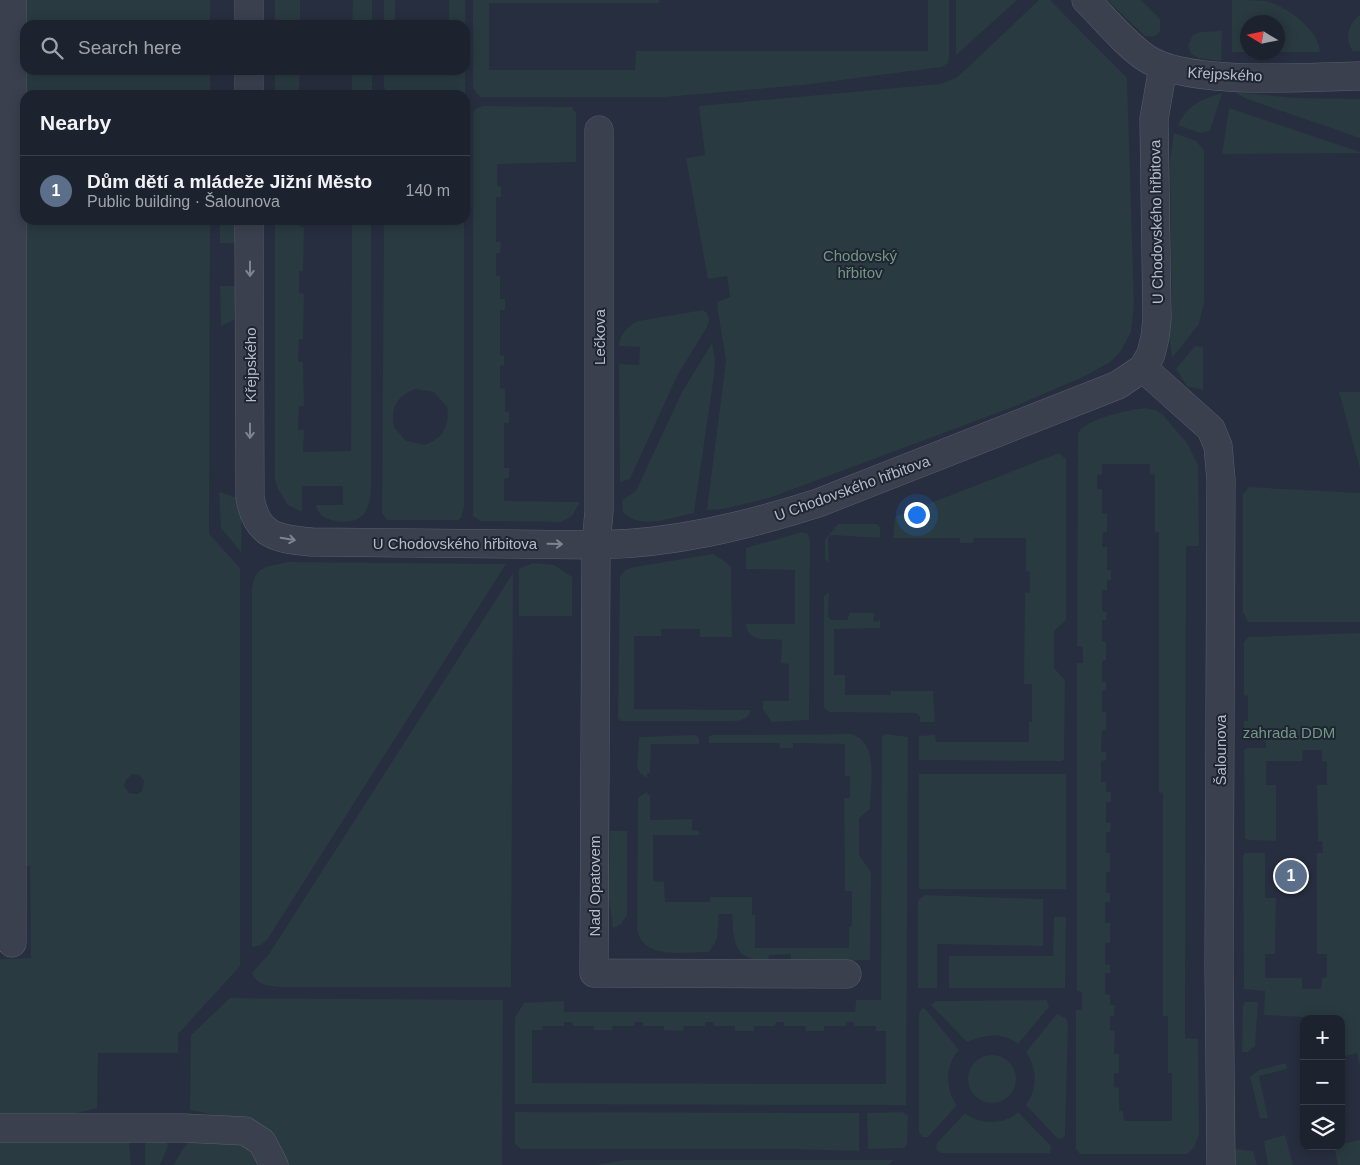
<!DOCTYPE html>
<html lang="en">
<head>
<meta charset="utf-8">
<style>
	body { margin:0; font-family:Helvetica,sans-serif; background:#2a2f3b; color:#f1f3f6 }
	.controls { position:absolute; right:15px; bottom:15px; display:grid; overflow:hidden; border-radius:10px; box-shadow:0 2px 12px #0003 }
	.controls button { width:45px; height:45px; display:grid; place-items:center; padding:0; border:0; border-bottom:1px solid #3b3f4b; background:#1d222f; color:#f1f3f6; font:25px sans-serif }
	.compass { position:absolute; left:1240px; top:15px; width:45px; height:45px; border-radius:50%; background:#1d222f; box-shadow:0 2px 12px #0003; rotate:280deg }
	.you { position:absolute; left:916px; top:514px; width:18px; height:18px; margin:-12px; border:4px solid #fff; border-radius:50%; background:#1a73e8; box-shadow:0 0 0 8px #1a73e833 }
	.badge { display:grid; place-items:center; width:32px; height:32px; border-radius:50%; background:#95a9f1; color:#fff; font-size:16px; font-weight:700 }
	.pin { position:absolute; translate:-50% -50%; border:2px solid #fff; box-shadow:0 1px 5px #0006 }
	.list { margin:0; padding:0; list-style:none }
	h2 { display:flex; justify-content:space-between; align-items:center; height:65px; margin:0; padding:0 20px; font-size:21px }
	h2 small { font-size:16px; font-weight:400; color:#a0a4aa }
	.list li { display:grid; grid-template-columns:32px 1fr auto; gap:15px; align-items:center; box-sizing:border-box; height:70px; padding:0 20px; border-top:1px solid #3b3f4b }
	.list b { display:block; font-size:19px; white-space:nowrap }
	.list p { margin:0; font-size:16px; white-space:nowrap; color:#a0a4aa }
	.list em { font-size:16px; font-style:normal; color:#a0a4aa }
	.icon { flex:none; width:28px; height:28px; fill:none; stroke:currentColor; stroke-width:2; stroke-linecap:round; stroke-linejoin:round }
	.map { position:relative; flex:none; width:1360px; height:1165px; overflow:hidden }
	.search { position:absolute; background:#1d222f; box-shadow:0 2px 12px #0003; left:20px; top:20px; width:450px; height:55px; display:flex; align-items:center; gap:12px; box-sizing:border-box; padding:0 18px; border-radius:15px; color:#a0a4aa; font-size:19px }
	.panel { position:absolute; background:#1d222f; box-shadow:0 2px 12px #0003; left:20px; top:90px; width:450px; height:135px; border-radius:15px }
	.map>svg:first-child { display:block }
	.green { fill:#293a40; fill-rule:evenodd }
	.lines { fill:none; stroke-linecap:round; stroke-linejoin:round }
	.minor-casing { stroke:#595e6c; stroke-width:29 }
	.minor { stroke:#3b404f; stroke-width:28 }
	.oneway { stroke:#808492 }
	.labels { text-anchor:middle; dominant-baseline:central; stroke-width:4; stroke-linejoin:round; paint-order:stroke }
	.street-label { font-size:15px; fill:#b8bcc9; stroke:#202534 }
	.park-label { font-size:15px; fill:#719981; stroke:#202534 }
</style>
</head>
<body>
<div class="map">
<svg width="1360" height="1165" viewBox="0 0 1360 1165">
	<rect width="100%" height="100%" fill="#272e3f"/>
	<g class="green">
		<path d="M25 0H210V25H25V70H210V95H25V220H210L209 534 240 568V966L178 1034V1053H98L97 1108 65 1116H0V959L31 958 30 866H24ZM132 774 139 775 144 781 142 791 137 794 129 793 124 786 126 780Z"/>
		<path d="M275 0H305H300V23L305 25H275Z"/>
		<path d="M353 0H372V25H352Z"/>
		<rect x="384" y="0" width="11" height="25"/>
		<rect x="449" y="0" width="16" height="25"/>
		<path d="M473 0H659V3H489V70H635L636 51H928V0H949V58L948 63 942 67 803 85 665 97H480L473 88Z"/>
		<path d="M956 0H1017L956 55Z"/>
		<path d="M1039 0H1050L1127 78 1134 305 1131 332 1120 352 1109 363 1083 377 1013 407 769 498 723 509 707 510 726 360 717 306 718 302 730 297 727 276 708 279 686 158 705 155 699 106 940 84 956 78 964 71Z"/>
		<path d="M1107 0H1141L1160 19V32L1155 36H1145Z"/>
		<path d="M1232 0C1242 0 1257 0 1266 1 1287 7 1319 29 1320 52H1278V22H1248L1247 52H1232Z"/>
		<path d="M1360 15V51H1353C1344 40 1348 23 1360 15Z"/>
		<path d="M1222 31 1221 61 1199 58 1191 54 1188 45 1193 35 1200 32Z"/>
		<path d="M275 70H300L299 91H304V95H275Z"/>
		<rect x="352" y="70" width="20" height="25"/>
		<path d="M384 70H465V94H388L384 87Z"/>
		<path d="M1234 92 1294 98 1360 99V138L1247 99Z"/>
		<path d="M1222 93 1210 131 1200 133 1178 125C1187 105 1202 99 1222 93Z"/>
		<path d="M483 106 572 107 576 113V162L497 164V186L501 187V197H496V242H501L500 253H496V276H500V299H505V310H500V355L504 356V365L500 366V388L505 389V412H509V423H504V468H509V478L504 479V501L580 502 572 516 561 522 480 521 473 516V115L475 109Z"/>
		<path d="M1229 108 1360 152V153L1222 154Z"/>
		<path d="M1174 133 1196 141 1204 150V302L1199 324 1172 358 1169 332 1172 305 1170 161Z"/>
		<rect x="220" y="220" width="17" height="23"/>
		<path d="M275 220H299V226L304 227 303 271H299V293L304 294 303 339H299L298 361 303 362 304 406H299L298 430H304L303 452 351 451 352 220H371V493C370 501 368 510 362 516 351 526 317 523 316 505H343V486H302V512L288 505 278 489 275 480Z"/>
		<path d="M384 220H464V506L461 518 458 520H387L382 513ZM415 389 434 392 447 407C450 426 443 438 425 445L406 441 394 427C390 408 397 396 415 389Z"/>
		<path d="M220 286H236L234 320 221 326Z"/>
		<path d="M703 310 707 313 709 320 707 327 677 376 630 479 620 482 619 364 639 365 640 347 619 346C620 334 627 327 638 321Z"/>
		<path d="M712 343 715 359 714 375 694 513C672 517 640 531 623 512L622 500 636 491 682 392Z"/>
		<path d="M1195 346 1203 347V390L1187 386 1176 369Z"/>
		<path d="M1339 392H1360V469Z"/>
		<path d="M1145 408 1155 410 1163 415 1187 443 1198 465 1199 546H1186L1185 1038 1198 1039 1199 1135 1194 1147 1187 1154H1080L1076 1149V1010H1082V992L1077 991V663H1083V647L1077 646 1078 433C1087 418 1128 410 1145 408ZM1102 464H1150V474L1155 475V532H1159V792L1163 793V1016H1168V1073H1172V1121H1124L1123 1111H1119V1088L1114 1087V1073H1119V1054H1114L1115 1031 1110 1030V1016H1114L1115 1005H1110V995L1105 994V973H1110V965L1105 964V943H1110V923H1105V902H1110V893H1106V872H1110V853H1106V832H1110L1111 823H1106V802H1111V792H1106V782H1101V761L1106 760V752H1101L1102 731 1106 730V712H1102V691L1106 690V682H1102V661L1106 660V642L1102 641V620H1106L1107 612 1102 611V590H1107V580H1111V570H1107V547H1102L1103 532H1107V514L1102 513V489H1097V475L1102 474Z"/>
		<path d="M1059 453 1066 459V620L1054 631V668L1065 680 1064 759 1062 761 919 760V736L935 735 936 742H1029V722H1032V684H1024L1025 592 1030 593V572L1026 571V538H974L973 543H960V538H893L895 517Z"/>
		<path d="M1249 487 1360 493V622H1248L1243 612V494Z"/>
		<path d="M219 492 238 498 242 510 241 552 221 528Z"/>
		<path d="M838 524H877L880 527V538L831 535 828 538 829 563 825 559V540Z"/>
		<path d="M802 532 808 534 810 541 809 720 772 722 763 710V701H789V664L781 663 782 640C767 639 748 643 746 624H795V570L746 569V548Z"/>
		<path d="M713 554 726 562 731 568 732 637H700V629H661V636H634V709L751 710C748 721 738 721 728 721H621L618 718 620 576 627 569 635 567Z"/>
		<path d="M288 562 506 564 267 940 261 945 252 947V589C255 565 267 567 288 562Z"/>
		<path d="M533 563 554 565 572 577V616H519V569Z"/>
		<path d="M513 573 511 987H286C273 987 257 987 252 973L269 954Z"/>
		<path d="M829 592 828 617 831 620H847L850 613H875L873 621 878 622 880 619V628L834 629V675H845V695H891V691H933L935 722H920V717L916 713 829 712 824 708V596Z"/>
		<path d="M1360 633V1066L1357 1053 1341 1057V1019L1264 1015 1265 991 1244 989 1243 856 1245 853H1265V898H1276L1275 954H1265V978H1302V989H1321L1322 978 1327 977V954H1317V853H1323L1322 841H1318L1317 785H1327V762L1322 761V750H1303L1302 761H1266V785H1276V841L1248 840 1245 838 1244 750 1247 748H1266L1265 737 1248 736 1244 730V721H1248V696L1244 695V642L1248 637Z"/>
		<path d="M851 734C880 742 870 786 870 809L859 818V855L871 872 870 960 791 961V954L769 955 768 961C733 960 734 943 732 914H719L717 939 709 952C684 951 641 961 637 928L638 798 648 791 647 795H650V820L692 819V830L699 831V835H653V881L664 882 665 902H710V897H752V915H755V948H849V927L852 926V891H845L844 798H850V776H845V744L793 743V748H780L779 743H709V736L712 735Z"/>
		<path d="M885 734 908 737 906 1105 515 1104V1017L524 1003 564 1001V1012H855L856 1000H881L882 736ZM564 1022H572L573 1026H594V1030H612L613 1026H634L635 1022H643V1026H664V1030L683 1031 684 1026H705V1022H713L714 1026H735V1031H754V1026H775L776 1022H784V1026H805L806 1031H824V1026H846V1022H854V1026H876V1031H886V1084L532 1083V1030H542L543 1026H564Z"/>
		<path d="M696 735 699 738V744H651L650 773H647V778L640 773 637 767 639 737Z"/>
		<rect x="919" y="774" width="147" height="115"/>
		<path d="M610 831H627V915L621 924 613 928 609 898Z"/>
		<path d="M925 895 1043 899V946L937 944V988H918V900Z"/>
		<path d="M1054 917H1066L1065 988H949V956H1053Z"/>
		<path d="M230 998 503 1000 502 1165H287L279 1144 255 1123 190 1110 191 1035Z"/>
		<path d="M1047 1000 1049 1007 1018 1044C1002 1031 984 1035 967 1042L931 1005 936 1001Z"/>
		<path d="M1245 1002H1258L1255 1046 1248 1052H1242L1243 1006Z"/>
		<path d="M922 1008 926 1010 959 1050C945 1064 945 1090 957 1105L928 1137H923L919 1132V1014Z"/>
		<path d="M1057 1014 1066 1018 1068 1024 1065 1136 1062 1139 1057 1138 1026 1105C1038 1089 1037 1068 1026 1052Z"/>
		<circle cx="992" cy="1079" r="24"/>
		<path d="M1286 1063 1287 1069 1259 1076 1268 1118H1260L1250 1077 1259 1070Z"/>
		<path d="M515 1112 859 1113V1151L788 1149H521L515 1144Z"/>
		<path d="M902 1112 908 1116 907 1144 904 1148 868 1149 867 1113Z"/>
		<path d="M1018 1112 1051 1146 1050 1153H941L936 1149 937 1143 965 1113C979 1125 1005 1125 1018 1112Z"/>
		<path d="M1285 1135 1293 1165H1268L1264 1141Z"/>
		<path d="M0 1139H124L129 1142 131 1165H0Z"/>
		<path d="M165 1139 168 1146 160 1165H145V1145L147 1141Z"/>
		<path d="M230 1139 249 1147 262 1165H174C190 1132 196 1140 230 1139Z"/>
		<path d="M1360 1140V1165H1338L1334 1146H1341V1144Z"/>
		<path d="M1234 1149 1253 1151 1257 1165H1234Z"/>
		<path d="M626 1160H894L888 1165H595Z"/>
	</g>
	<g class="lines">
		<g class="minor-casing">
			<g id="minor">
				<path d="M12 0V943"/>
				<path d="M249 0V25"/>
				<path d="M1086 0C1105 19 1124 43 1146 58 1187 86 1308 77 1360 76"/>
				<path d="M249 70V95"/>
				<path d="M599 130V511L596 545 594 973 847 974"/>
				<path d="M249 220 250 497C256 536 277 539 312 542L596 545C672 544 746 526 818 503L1118 385 1143 368 1151 354 1155 337 1157 319 1154 119 1163 67"/>
				<path d="M1143 368 1211 429 1218 446 1221 480 1219 967 1221 1165"/>
				<path d="M0 1128H183L245 1131 262 1142 274 1165"/>
			</g>
		</g>
		<use href="#minor" class="minor"/>
	</g>
	<defs><path id="oneway-shaft" d="M-6 0H5M1.5-3L5.5 0L1.5 3" fill="none" stroke-width="1.6" stroke-linecap="round" stroke-linejoin="round" transform="scale(1.25)"/></defs>
	<g class="oneway">
		<use href="#oneway-shaft" transform="translate(250 269) rotate(90)"/>
		<use href="#oneway-shaft" transform="translate(250 431) rotate(90)"/>
		<use href="#oneway-shaft" transform="translate(288 539) rotate(10)"/>
		<use href="#oneway-shaft" transform="translate(555 544) rotate(1)"/>
	</g>
	<g class="labels">
		<g class="street-label">
			<text transform="translate(1225 74) rotate(3)">Křejpského</text>
			<text transform="translate(1156 222) rotate(-91)">U Chodovského hřbitova</text>
			<text transform="translate(599 337) rotate(-90)">Lečkova</text>
			<text transform="translate(250 365) rotate(-90)">Křejpského</text>
			<text transform="translate(852 488) rotate(-20)">U Chodovského hřbitova</text>
			<text x="455" y="543">U Chodovského hřbitova</text>
			<text transform="translate(1220 750) rotate(-90)">Šalounova</text>
			<text transform="translate(594 886) rotate(-90)">Nad Opatovem</text>
		</g>
		<g class="park-label">
			<text x="860" y="255">Chodovský<tspan x="860" dy="17">hřbitov</tspan></text>
			<text x="1289" y="732">zahrada DDM</text>
		</g>
	</g>
</svg>
<div class="controls">
<button>+</button>
<button>−</button>
<button><svg class="icon" aria-label="layers" viewBox="0 0 24 24"><path d="M12 4l9 5-9 5-9-5zM3 14l9 5 9-5"/></svg></button>
</div>
<svg class="compass" viewBox="-18 -18 36 36"><path d="M0-13l5 13h-10z" fill="#e53935"/><path d="M0 13l5-13h-10z" fill="#a0a4aa"/></svg>
<div class="you"></div>
<div class="pin badge" style="left:1291px;top:876px;background:#5c6f8a">1</div>
<div class="search"><svg class="icon" aria-label="search" viewBox="0 0 24 24"><circle cx="10" cy="10" r="6"/><path d="M15 15l6 6"/></svg>Search here</div>
<section class="panel">
<h2>Nearby<small></small></h2>
<ul class="list">
<li><span class="badge" style="background:#5c6f8a">1</span><div><b>Dům dětí a mládeže Jižní Město</b><p>Public building · Šalounova</p></div><em>140 m</em></li>
</ul>
</section>
</div>
</body>
</html>
